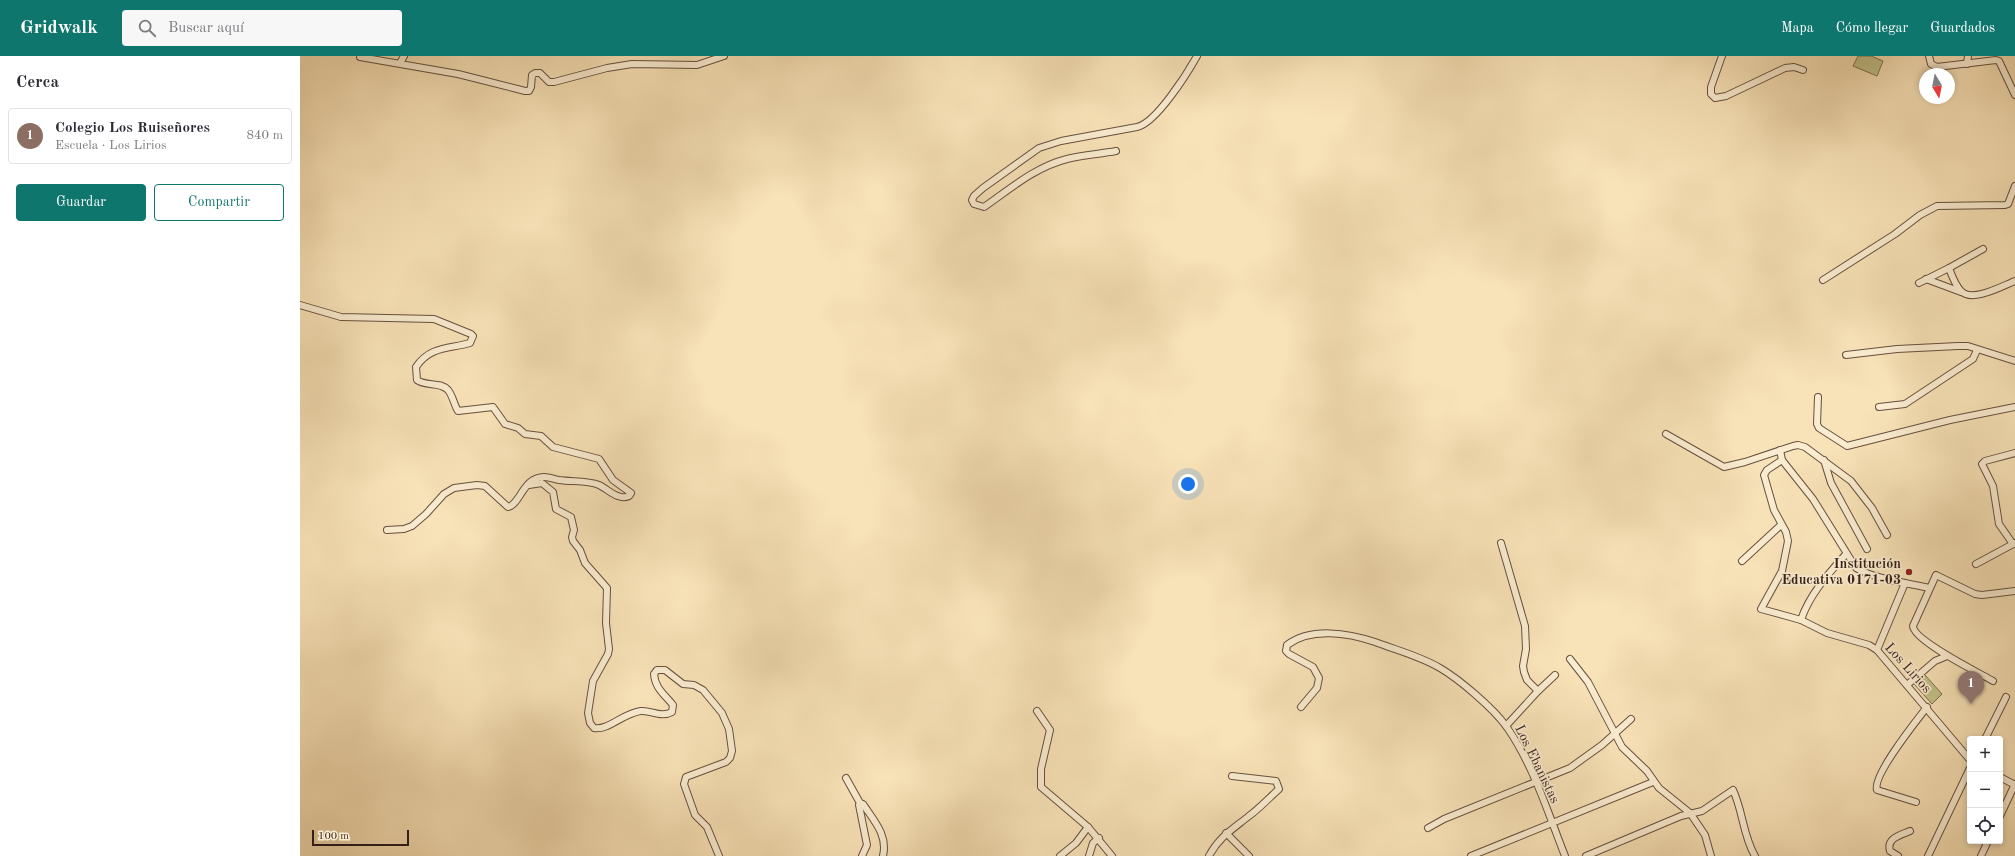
<!DOCTYPE html>
<html lang="es">
<head>
<meta charset="utf-8">
<style>
	body { margin:0; font-family:"Old Standard TT",serif; background:#f7f7f7; color:#2b2b33 }
	.controls { position:absolute; right:12px; bottom:12px; display:grid; overflow:hidden; border-radius:4px; box-shadow:0 2px 6px #0003 }
	.controls button { width:36px; height:36px; display:grid; place-items:center; padding:0; border:0; border-bottom:1px solid #e1e1e2; background:#fff; color:#2b2b33; font:20px sans-serif }
	.compass { position:absolute; left:1619px; top:12px; width:36px; height:36px; border-radius:50%; background:#fff; box-shadow:0 2px 6px #0003; rotate:170deg }
	.scale { position:absolute; left:12px; bottom:10px; width:97px; box-sizing:border-box; padding-left:4px; border:2px solid #361f17; border-top:0; font-size:11px; line-height:14px; white-space:nowrap; color:#361f17; -webkit-text-stroke:3px #faecd0; paint-order:stroke }
	.you { position:absolute; left:888px; top:428px; width:14px; height:14px; margin:-10px; border:3px solid #fff; border-radius:50%; background:#1a73e8; box-shadow:0 0 0 6px #1a73e833 }
	.badge { display:grid; place-items:center; width:26px; height:26px; border-radius:50%; background:#0f766e; color:#fff; font-size:13px; font-weight:700 }
	.pin { position:absolute; translate:-50% -33px; filter:drop-shadow(0 1px 2px #0008) }
	.pin::after { content:''; position:absolute; top:21px; width:14px; height:12px; background:inherit; clip-path:polygon(0 0,100% 0,50% 100%) }
	.list { margin:0; padding:0; list-style:none }
	h2 { display:flex; justify-content:space-between; align-items:center; height:52px; margin:0; padding:0 16px; font-size:17px }
	h2 small { font-size:13px; font-weight:400; color:#7c7c81 }
	.list li { display:grid; grid-template-columns:26px 1fr auto; gap:12px; align-items:center; box-sizing:border-box; height:56px; margin:0 8px 8px; padding:0 8px; border:1px solid #e1e1e2; border-radius:4px }
	.list b { display:block; font-size:15px; white-space:nowrap }
	.list p { margin:0; font-size:13px; white-space:nowrap; color:#7c7c81 }
	.list em { font-size:13px; font-style:normal; color:#7c7c81 }
	.actions { display:flex; gap:8px; padding:12px 16px }
	.actions a { flex:1; padding:9px 0; border:1px solid #0f766e; border-radius:4px; text-align:center; font-size:14px; color:#0f766e }
	.actions .main { background:#0f766e; color:#fff }
	.icon { flex:none; width:22px; height:22px; fill:none; stroke:currentColor; stroke-width:2; stroke-linecap:round; stroke-linejoin:round }
	.map { position:relative; flex:none; width:1715px; height:800px; overflow:hidden }
	header { display:flex; align-items:center; gap:24px; box-sizing:border-box; height:56px; padding:0 20px; background:#0f766e; color:#fff }
	header strong { font-size:19px }
	nav { display:flex; gap:22px; margin-inline-start:auto; font-size:14px }
	.search { width:280px; height:36px; background:#f7f7f7; display:flex; align-items:center; gap:10px; box-sizing:border-box; padding:0 14px; border-radius:4px; color:#7c7c81; font-size:15px }
	main { display:flex }
	aside { flex:1; background:#fff }
	.map>svg:first-child { display:block }
	.green { fill:#c3c28a; stroke:#7c7050 }
	.lines { fill:none; stroke-linecap:round; stroke-linejoin:round }
	.street-casing { stroke:#66503f; stroke-width:8 }
	.street { stroke:#faecd0; stroke-width:6 }
	.poi-dot { fill:#8f2418; stroke:#faecd0; stroke-width:1.5 }
	.labels { text-anchor:middle; dominant-baseline:central; stroke-width:3.5; stroke-linejoin:round; paint-order:stroke }
	.poi-label { font-size:14px; font-weight:bold; fill:#361f17; stroke:#faecd0; text-anchor:end }
	.street-label { font-size:14px; fill:#361f17; stroke:#faecd0 }
</style>
</head>
<body>
<header>
<strong>Gridwalk</strong>
<div class="search"><svg class="icon" aria-label="search" viewBox="0 0 24 24"><circle cx="10" cy="10" r="6"/><path d="M15 15l6 6"/></svg>Buscar aquí</div>
<nav><a>Mapa</a><a>Cómo llegar</a><a>Guardados</a></nav>
</header>
<main>
<aside>
<h2>Cerca<small></small></h2>
<ul class="list">
<li><span class="badge" style="background:#8d6e63">1</span><div><b>Colegio Los Ruiseñores</b><p>Escuela · Los Lirios</p></div><em>840 m</em></li>
</ul>
<div class="actions"><a class="main">Guardar</a><a>Compartir</a></div>
</aside>
<div class="map">
<svg width="1715" height="800" viewBox="0 0 1715 800">
	<rect width="100%" height="100%" fill="#f8e2b7"/>
	<filter id="stains"><feTurbulence type="fractalNoise" baseFrequency=".005" numOctaves="4"/><feColorMatrix values="0 0 0 0 .2 0 0 0 0 .09 0 0 0 0 .02 0 0 0 .5 -.17"/></filter>
	<radialGradient id="worn" r=".72"><stop offset=".6" stop-color="#630" stop-opacity="0"/><stop offset="1" stop-color="#630" stop-opacity=".3"/></radialGradient>
	<g class="green">
		<path d="M1558 0H1571L1583 5 1577 20 1553 10Z"/>
		<path d="M1625 619 1642 638 1632 648 1614 628Z"/>
	</g>
	<g class="lines">
		<g class="street-casing">
			<g id="street">
				<path d="M1422 0 1411 31V38L1415 42 1426 40 1485 12 1494 11 1503 14"/>
				<path d="M1629 0 1631 8 1637 11 1696 4 1699 5 1715 39"/>
				<path d="M60 1 158 18 225 35H229L231 31 232 19 235 17H240L249 26H254L307 12 332 8 397 9 424 0"/>
				<path d="M100 7 104 0"/>
				<path d="M1667 8 1668 0"/>
				<path d="M816 95C800 98 783 99 767 103 735 111 710 133 684 151L674 148 672 144 674 140 683 132 739 92 761 85 837 71C856 67 887 18 897 0"/>
				<path d="M1649 212 1683 193"/>
				<path d="M1626 223 1661 236"/>
				<path d="M1523 224 1595 178 1620 159 1637 150 1705 149 1708 148 1715 130"/>
				<path d="M1619 227 1649 212C1652 220 1655 229 1661 235 1672 247 1702 230 1715 225"/>
				<path d="M0 249 41 261 134 263 171 278 173 280 170 287C149 293 130 290 116 311L117 324C126 331 140 325 148 334 153 340 154 349 158 355L193 351 205 368 218 372 225 378 241 380 253 391 299 403 313 424 331 437 329 440C318 445 308 433 299 429 287 424 272 426 259 424 254 423 249 421 244 421 223 421 220 449 208 451L185 430 177 429 154 432 144 438 126 458 112 470 104 473 87 474"/>
				<path d="M1546 299 1597 293 1658 290H1668L1715 305"/>
				<path d="M1518 341 1517 368 1519 372 1547 390 1650 364 1715 351"/>
				<path d="M1579 351 1605 348 1673 303 1677 294"/>
				<path d="M1366 378 1424 411 1445 406 1493 390 1498 389 1505 391 1551 425 1572 452 1587 479"/>
				<path d="M1480 394 1482 404 1513 443 1556 512C1575 523 1607 527 1629 532"/>
				<path d="M1482 404 1467 414 1464 419 1474 454 1486 476 1488 485 1482 515 1461 553 1501 564 1527 577 1569 589 1577 594 1670 704"/>
				<path d="M1524 404 1531 427 1567 493"/>
				<path d="M229 429 242 427 253 436 256 453 271 461 274 474 272 481 273 485 280 494 285 507 307 532 306 567 309 593 308 598 293 625 288 657 290 667 294 672C308 675 323 657 341 655 351 654 361 662 372 656L373 649C364 638 355 632 354 618L357 614H365L383 628 394 629 403 634 422 657 429 673 432 695 430 702 426 706 386 721 384 728 395 759 407 771 419 800"/>
				<path d="M1201 487 1225 570 1226 593 1223 610 1224 616 1227 624 1238 635"/>
				<path d="M1713 488 1699 468 1693 430 1682 408 1685 405 1715 397"/>
				<path d="M1442 505 1481 469"/>
				<path d="M1676 508 1715 487"/>
				<path d="M1501 564C1509 539 1529 517 1546 498"/>
				<path d="M1577 594 1605 527"/>
				<path d="M1270 603 1288 626 1322 691 1347 715 1359 732 1390 757 1405 779 1411 800"/>
				<path d="M1693 625C1679 617 1613 584 1613 570L1636 519 1675 538 1682 539 1715 535"/>
				<path d="M1607 629 1635 605 1647 600"/>
				<path d="M1001 651 1017 632 1019 622 1013 611 989 598 986 595 987 589C1011 571 1048 577 1075 586 1096 594 1120 600 1140 612 1159 623 1193 652 1206 670 1233 708 1248 757 1265 800"/>
				<path d="M737 655 750 674 741 713V731L788 771 812 800"/>
				<path d="M1206 670 1238 635 1255 619"/>
				<path d="M1685 683 1706 641"/>
				<path d="M1700 721 1715 729"/>
				<path d="M546 722 560 747 563 748C574 765 588 779 583 800"/>
				<path d="M1616 746 1577 734C1572 720 1617 664 1627 651"/>
				<path d="M560 747 559 749 567 789 562 800"/>
				<path d="M1700 760 1715 728"/>
				<path d="M1128 772 1144 763 1270 712 1302 689 1331 663"/>
				<path d="M926 777 949 800"/>
				<path d="M760 800 776 787 788 771"/>
				<path d="M789 800 793 787 799 782"/>
				<path d="M909 800C919 781 933 773 949 760 960 752 969 742 979 733L976 725 932 720"/>
				<path d="M1171 800 1353 726"/>
				<path d="M1286 800 1381 760 1402 755 1433 734C1443 755 1443 780 1455 800"/>
				<path d="M1598 800 1590 795C1586 782 1601 779 1610 775"/>
				<path d="M1628 800 1670 712"/>
				<path d="M1681 800 1688 785"/>
			</g>
		</g>
		<use href="#street" class="street"/>
	</g>
	<circle class="poi-dot" cx="1609" cy="516" r="4"/>
	<g class="labels">
		<g class="poi-label">
			<text x="1601" y="508">Institución<tspan x="1601" dy="16">Educativa 0171-03</tspan></text>
		</g>
		<g class="street-label">
			<text transform="translate(1608 612) rotate(48)">Los Lirios</text>
			<text transform="translate(1237 708) rotate(64)">Los Ebanistas</text>
		</g>
	</g>
	<rect width="100%" height="100%" filter="url(#stains)"/>
	<rect width="100%" height="100%" fill="url(#worn)"/>
</svg>
<div class="controls">
<button>+</button>
<button>−</button>
<button><svg class="icon" aria-label="locate" viewBox="0 0 24 24"><circle cx="12" cy="12" r="6"/><path d="M12 2v4M12 18v4M2 12h4M18 12h4"/></svg></button>
</div>
<svg class="compass" viewBox="-18 -18 36 36"><path d="M0-13l5 13h-10z" fill="#e53935"/><path d="M0 13l5-13h-10z" fill="#7c7c81"/></svg>
<div class="scale">100 m</div>
<div class="you"></div>
<div class="pin badge" style="left:1671px;top:648px;background:#8d6e63">1</div>
</div>
</main>
</body>
</html>
